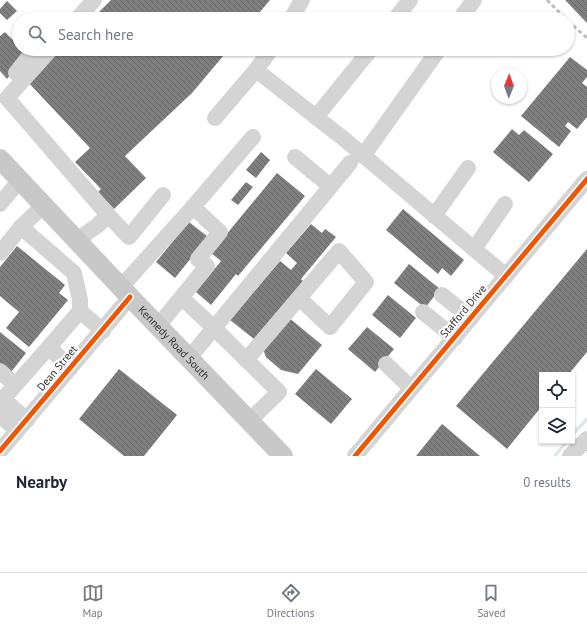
<!DOCTYPE html>
<html lang="en">
<head>
<meta charset="utf-8">
<style>
	body { margin:0; font-family:"PT Sans",sans-serif; background:#f2f2f3; color:#1f2937 }
	.controls { position:absolute; right:12px; bottom:12px; display:grid; overflow:hidden; border-radius:0px; box-shadow:0 1px 3px #0004 }
	.controls button { width:36px; height:36px; display:grid; place-items:center; padding:0; border:0; border-bottom:1px solid #e0e1e3; background:#fff; color:#1f2937; font:20px sans-serif }
	.compass { position:absolute; left:491px; top:68px; width:36px; height:36px; border-radius:50%; background:#fff; box-shadow:0 1px 3px #0004; rotate:1deg }
	.list { margin:0; padding:0; list-style:none }
	h2 { display:flex; justify-content:space-between; align-items:center; height:52px; margin:0; padding:0 16px; font-size:17px }
	h2 small { font-size:13px; font-weight:400; color:#747a83 }
	.icon { flex:none; width:22px; height:22px; fill:none; stroke:currentColor; stroke-width:2; stroke-linecap:round; stroke-linejoin:round }
	.map { position:relative; flex:none; width:587px; height:456px; overflow:hidden }
	.search { position:absolute; background:#fff; box-shadow:0 1px 3px #0004; left:12px; right:12px; top:12px; height:44px; display:flex; align-items:center; gap:10px; box-sizing:border-box; padding:0 14px; border-radius:22px; color:#747a83; font-size:15px }
	.sheet { height:116px; background:#fff }
	nav { display:flex; justify-content:space-around; align-items:center; box-sizing:border-box; height:56px; border-top:1px solid #e0e1e3; background:#fff; font-size:11px; color:#747a83 }
	nav a { display:grid; justify-items:center; gap:2px }
	nav .on { color:#787878 }
	.map>svg:first-child { display:block }
	.lines { fill:none; stroke-linecap:round; stroke-linejoin:round }
	.stream { stroke:#dbe8f1; stroke-width:3.5 }
	.building { fill:url(#building-back-hatch) }
	.minor { stroke:#d4d4d4; stroke-width:16 }
	.major { stroke:#c8c8c8; stroke-width:20 }
	.rail { stroke:#bcbcbc; stroke-width:3; stroke-dasharray:4 3; stroke-linecap:butt }
	.cycleway-casing { stroke:#fff; stroke-width:8 }
	.cycleway { stroke:#e8590c; stroke-width:5 }
	.labels { text-anchor:middle; dominant-baseline:central; stroke-width:4; stroke-linejoin:round; paint-order:stroke }
	.street-label { font-size:11px; fill:#303030; stroke:#fff }
</style>
</head>
<body>
<div class="map">
<svg width="587" height="456" viewBox="0 0 587 456">
	<defs>
		<pattern id="building-back-hatch" width="6" height="6" patternUnits="userSpaceOnUse"><rect width="6" height="6" fill="#7f7f7f"/><path d="M-1 5l2 2M0 0l6 6M5-1l2 2" fill="none" stroke="#686868"/></pattern>
	</defs>
	<rect width="100%" height="100%" fill="#fff"/>
	<g class="lines">
		<g class="stream">
			<path d="M572 435 587 419"/>
			<path d="M555 456 567 441"/>
		</g>
	</g>
	<g class="building">
		<path d="M111 0H270L254 19H92Z"/>
		<path d="M565 0H587V23Z"/>
		<path d="M7 1 17 11 7 20 0 13V9Z"/>
		<path d="M5 32 19 46V49H22L27 55 7 79 0 71V36Z"/>
		<path d="M61 49H229L192 93 125 156 146 178 114 209 98 192 101 189 75 162 90 148 27 81Z"/>
		<path d="M570 57 587 70V77L582 83 587 87V117L577 129 568 122 565 126 571 131 559 147 521 116Z"/>
		<path d="M512 129 519 135 524 130 553 154 529 182 493 152Z"/>
		<path d="M261 152 270 160 256 178 246 170Z"/>
		<path d="M277 173 305 196 238 276 236 274 211 305 196 292 221 261 211 253Z"/>
		<path d="M246 182 253 187 238 205 231 200Z"/>
		<path d="M403 209 464 260 451 276 442 268 438 274 386 230Z"/>
		<path d="M189 222 208 237 175 278 156 262Z"/>
		<path d="M311 224 322 233 325 229 336 237 301 279 303 281 254 339 230 320 280 261 291 270 297 263 286 253Z"/>
		<path d="M17 246 65 285 59 293 68 300 29 347 6 328 19 312 0 296V267Z"/>
		<path d="M587 249V352L568 375H542V406L507 449 456 406Z"/>
		<path d="M409 264 440 289 425 308 394 283Z"/>
		<path d="M388 295 416 318 400 338 372 315Z"/>
		<path d="M288 317 322 345 298 374 281 370 266 357 263 349Z"/>
		<path d="M367 327 394 349 375 372 348 349Z"/>
		<path d="M0 332 26 353 8 376 0 367Z"/>
		<path d="M119 369 177 415 144 456H124L79 419Z"/>
		<path d="M316 369 352 399 331 424 295 394Z"/>
		<path d="M442 424 480 456H416Z"/>
	</g>
	<g class="lines">
		<g class="minor">
			<path d="M77 19 94 0"/>
			<path d="M291 19 302 0"/>
			<path d="M395 19 410 0"/>
			<path d="M460 19 474 0"/>
			<path d="M51 49 7 98 108 215 98 225 77 240"/>
			<path d="M256 70 271 49"/>
			<path d="M16 73 35 49"/>
			<path d="M316 117 371 49"/>
			<path d="M215 118 256 70 344 139 506 276"/>
			<path d="M363 156 439 49"/>
			<path d="M295 157 330 186"/>
			<path d="M0 204 20 180"/>
			<path d="M44 205 21 227 74 273 80 300V311"/>
			<path d="M193 207 253 137"/>
			<path d="M108 215 129 237 163 195"/>
			<path d="M434 216 468 168"/>
			<path d="M474 249 505 204"/>
			<path d="M0 253 21 227"/>
			<path d="M121 287 193 207 220 232 198 259 207 266 158 326"/>
			<path d="M442 295 471 318"/>
			<path d="M182 298 214 328 350 163"/>
			<path d="M423 312 455 338"/>
			<path d="M189 358 214 328 279 392 249 421"/>
			<path d="M246 360 339 251 366 282 330 327 299 298"/>
			<path d="M386 364 411 388"/>
			<path d="M70 368 49 347 80 311 103 331"/>
			<path d="M0 371 15 385"/>
			<path d="M0 415 17 431"/>
			<path d="M27 420 3 399 49 347"/>
			<path d="M0 451 130 297"/>
			<path d="M355 456 587 179"/>
			<path d="M570 456 587 439"/>
		</g>
		<path class="major" id="s1" d="M0 159 130 297 283 456"/>
		<g class="rail">
			<path d="M547 0 566 19"/>
			<path d="M568 21 587 38"/>
		</g>
		<g class="cycleway-casing">
			<g id="cycleway">
				<path d="M0 451 130 297"/>
				<path d="M355 456 587 179"/>
			</g>
		</g>
		<use href="#cycleway" class="cycleway"/>
	</g>
	<g class="labels">
		<g class="street-label">
			<text transform="translate(463 311) rotate(-50)">Stafford Drive</text>
			<text stroke="none"><textPath href="#s1" startOffset="253">Kennedy Road South</textPath></text>
			<text transform="translate(57 368) rotate(-50)">Dean Street</text>
		</g>
	</g>
</svg>
<div class="controls">
<button><svg class="icon" aria-label="locate" viewBox="0 0 24 24"><circle cx="12" cy="12" r="6"/><path d="M12 2v4M12 18v4M2 12h4M18 12h4"/></svg></button>
<button><svg class="icon" aria-label="layers" viewBox="0 0 24 24"><path d="M12 4l9 5-9 5-9-5zM3 14l9 5 9-5"/></svg></button>
</div>
<svg class="compass" viewBox="-18 -18 36 36"><path d="M0-13l5 13h-10z" fill="#e53935"/><path d="M0 13l5-13h-10z" fill="#747a83"/></svg>
<div class="search"><svg class="icon" aria-label="search" viewBox="0 0 24 24"><circle cx="10" cy="10" r="6"/><path d="M15 15l6 6"/></svg>Search here</div>
</div>
<section class="sheet">
<h2>Nearby<small>0 results</small></h2>
<ul class="list">
</ul>
</section>
<nav>
<a class="on"><svg class="icon" aria-label="map" viewBox="0 0 24 24"><path d="M3 6l6-2 6 2 6-2v14l-6 2-6-2-6 2zM9 4v14M15 6v14"/></svg>Map</a>
<a><svg class="icon" aria-label="directions" viewBox="0 0 24 24"><path d="M12 3l9 9-9 9-9-9zM9 14v-3h6M13 9l2 2-2 2"/></svg>Directions</a>
<a><svg class="icon" aria-label="saved" viewBox="0 0 24 24"><path d="M7 4h10v16l-5-4-5 4z"/></svg>Saved</a>
</nav>
</body>
</html>
